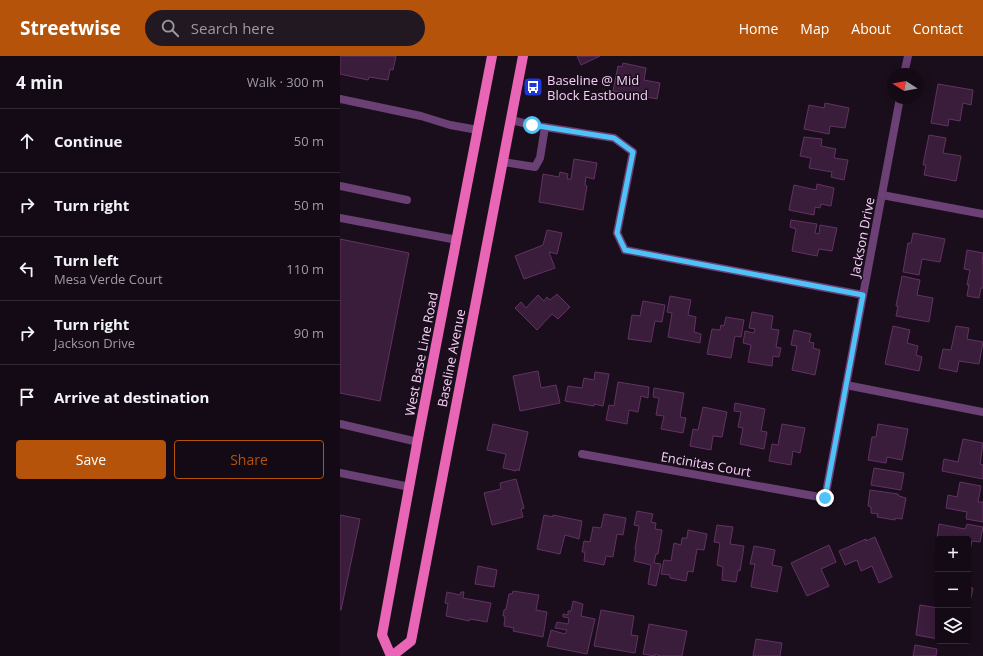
<!DOCTYPE html>
<html lang="en">
<head>
<meta charset="utf-8">
<style>
	body { margin:0; font-family:"Open Sans",sans-serif; background:#211822; color:#f1f3f6 }
	.controls { position:absolute; right:12px; bottom:12px; display:grid; overflow:hidden; border-radius:4px; box-shadow:0 2px 10px #0003 }
	.controls button { width:36px; height:36px; display:grid; place-items:center; padding:0; border:0; border-bottom:1px solid #332b34; background:#140a15; color:#f1f3f6; font:20px sans-serif }
	.compass { position:absolute; left:547px; top:12px; width:36px; height:36px; border-radius:50%; background:#140a15; box-shadow:0 2px 10px #0003; rotate:281deg }
	.stop { position:absolute; width:12px; height:12px; margin:-9px; border:3px solid #4fc3f7; border-radius:50%; background:#fff }
	.stop.end { background:#4fc3f7; border-color:#fff; box-shadow:0 1px 4px #0008 }
	.list { margin:0; padding:0; list-style:none }
	h2 { display:flex; justify-content:space-between; align-items:center; height:52px; margin:0; padding:0 16px; font-size:17px }
	h2 small { font-size:13px; font-weight:400; color:#9d9aa0 }
	.list li { display:grid; grid-template-columns:26px 1fr auto; gap:12px; align-items:center; box-sizing:border-box; height:64px; padding:0 16px; border-top:1px solid #332b34 }
	.list b { display:block; font-size:15px; white-space:nowrap }
	.list p { margin:0; font-size:13px; white-space:nowrap; color:#9d9aa0 }
	.list em { font-size:13px; font-style:normal; color:#9d9aa0 }
	.actions { display:flex; gap:8px; padding:12px 16px }
	.actions a { flex:1; padding:9px 0; border:1px solid #b45309; border-radius:4px; text-align:center; font-size:14px; color:#b45309 }
	.actions .main { background:#b45309; color:#fff }
	.icon { flex:none; width:22px; height:22px; fill:none; stroke:currentColor; stroke-width:2; stroke-linecap:round; stroke-linejoin:round }
	.map { position:relative; flex:none; width:643px; height:600px; overflow:hidden }
	header { display:flex; align-items:center; gap:24px; box-sizing:border-box; height:56px; padding:0 20px; background:#b45309; color:#fff }
	header strong { font-size:19px }
	nav { display:flex; gap:22px; margin-inline-start:auto; font-size:14px }
	.search { width:280px; height:36px; background:#211822; display:flex; align-items:center; gap:10px; box-sizing:border-box; padding:0 14px; border-radius:22px; color:#9d9aa0; font-size:15px }
	main { display:flex }
	aside { flex:1; background:#140a15 }
	.map>svg:first-child { display:block }
	.building { fill:#3a1d3b; stroke:#623263 }
	.lines { fill:none; stroke-linecap:round; stroke-linejoin:round }
	.service { stroke:#6a4075; stroke-width:8 }
	.minor { stroke:#6a4075; stroke-width:8 }
	.primary { stroke:#e966b6; stroke-width:10 }
	.route { stroke:#4fc3f7; stroke-width:5 }
	.labels { text-anchor:middle; dominant-baseline:central; stroke-width:3; stroke-linejoin:round; paint-order:stroke }
	.poi-label { font-size:13px; fill:#f4d0f8; stroke:#1b0e1c; text-anchor:start }
	.street-label { font-size:13px; fill:#f4d0f8; stroke:#1b0e1c }
</style>
</head>
<body>
<header>
<strong>Streetwise</strong>
<div class="search"><svg class="icon" aria-label="search" viewBox="0 0 24 24"><circle cx="10" cy="10" r="6"/><path d="M15 15l6 6"/></svg>Search here</div>
<nav><a>Home</a><a>Map</a><a>About</a><a>Contact</a></nav>
</header>
<main>
<aside>
<h2>4 min<small>Walk · 300 m</small></h2>
<ul class="list">
<li><svg class="icon" aria-label="ahead" viewBox="0 0 24 24"><path d="M12 20V5M6 11l6-6 6 6"/></svg><div><b>Continue</b></div><em>50 m</em></li>
<li><svg class="icon" aria-label="right" viewBox="0 0 24 24"><path d="M7 20v-9h11M14 6l5 5-5 5"/></svg><div><b>Turn right</b></div><em>50 m</em></li>
<li><svg class="icon" aria-label="left" viewBox="0 0 24 24"><path d="M17 20v-9H6M10 6l-5 5 5 5"/></svg><div><b>Turn left</b><p>Mesa Verde Court</p></div><em>110 m</em></li>
<li><svg class="icon" aria-label="right" viewBox="0 0 24 24"><path d="M7 20v-9h11M14 6l5 5-5 5"/></svg><div><b>Turn right</b><p>Jackson Drive</p></div><em>90 m</em></li>
<li><svg class="icon" aria-label="arrive" viewBox="0 0 24 24"><path d="M6 21V4h12l-3 4 3 4H6"/></svg><div><b>Arrive at destination</b></div></li>
</ul>
<div class="actions"><a class="main">Save</a><a>Share</a></div>
</aside>
<div class="map">
<svg width="643" height="600" viewBox="0 0 643 600">
	<rect width="100%" height="100%" fill="#1b0e1c"/>
	<g class="building">
		<path d="M0 0H56L53 14 50 13 48 24 29 21 28 24 0 18Z"/>
		<path d="M237 0H260L241 9Z"/>
		<path d="M283 7 306 12 304 24 320 27 317 43 273 35 278 10 282 11Z"/>
		<path d="M598 28 633 34 631 49 623 47 620 65 609 63 608 70 591 67Z"/>
		<path d="M485 47 509 52 505 72 490 70 489 78 464 73 469 49 484 52Z"/>
		<path d="M589 79 606 82 603 97 621 100 616 125 584 119 586 109H583Z"/>
		<path d="M464 81 482 83 481 90 496 93 494 102 508 104 504 124 491 121 492 116 469 112 471 102 460 100Z"/>
		<path d="M234 103 257 107 254 123 246 121 245 129 247 130 243 154 199 146 203 118 219 121 220 116 228 118 227 123H231Z"/>
		<path d="M477 128 494 132 491 150 481 148 480 152 475 151 474 159 449 154 454 129 476 134Z"/>
		<path d="M451 164 477 168 475 177 479 178 480 169 497 172 492 195 479 193 477 200 452 195 456 173 450 171Z"/>
		<path d="M207 174 222 177 217 198 209 196 215 212 184 223 175 200 203 189Z"/>
		<path d="M573 177 605 183 600 206 582 203 579 219 563 216 568 187H571Z"/>
		<path d="M0 183 69 197 40 345 0 337Z"/>
		<path d="M627 194 643 197 642 207H643V232H641L639 242 627 240 629 228 627 229 630 214 624 213Z"/>
		<path d="M562 220 580 224 577 239 593 242 589 266 556 260 558 250H556Z"/>
		<path d="M217 238 230 251 218 263 212 258 197 274 175 252 181 246 186 252 198 239 204 245 207 241 210 244Z"/>
		<path d="M330 240 351 244 348 259 356 261 354 276 361 278 360 287 328 281 332 257 327 256Z"/>
		<path d="M303 245 325 249 322 266 315 265 311 286 288 283 292 259 300 260Z"/>
		<path d="M412 256 433 260 431 273 439 274 436 291 441 292 439 301 433 300 432 310 408 306 411 289 403 287 405 275 414 277 415 273 409 272Z"/>
		<path d="M386 261 404 264 401 281 395 280 391 302 367 298 372 273 380 274 381 269 384 270Z"/>
		<path d="M553 270 570 274 567 287 578 290 576 299 582 301 579 315 545 308Z"/>
		<path d="M616 270 629 272 627 283 643 286 639 308 619 305 617 316 599 312 603 293 611 294Z"/>
		<path d="M454 274 471 278 469 286 474 287 473 292 480 294 475 319 452 314 457 290 451 289Z"/>
		<path d="M198 315 201 332 216 329 220 347 180 355 173 320Z"/>
		<path d="M255 316 269 318 263 350 254 348V350L225 345 228 330 242 332 244 322 254 324Z"/>
		<path d="M278 326 309 331 308 342 301 340 298 356 289 354 287 368 266 364 269 349 274 350Z"/>
		<path d="M314 332 344 337 340 361 346 362 343 377 321 373 324 360 316 359 319 342 313 341Z"/>
		<path d="M395 347 425 353 421 375 427 376 424 393 400 388 403 372 398 371 401 356 394 355Z"/>
		<path d="M363 351 387 356 382 381 373 380 371 394 350 390 353 373 358 374Z"/>
		<path d="M153 368 188 376 179 415 177 413 176 415 163 412 166 398 147 394Z"/>
		<path d="M442 368 465 372 460 397 453 395 451 409 429 405 432 388 438 389Z"/>
		<path d="M538 368 568 373 562 404 547 401 546 407 528 404 532 381H536Z"/>
		<path d="M623 383 643 387 640 408 643 409V423L602 415 604 403 618 406Z"/>
		<path d="M534 412 564 417 561 434 531 429Z"/>
		<path d="M176 423 184 452 181 453 183 461 152 469 144 437 161 433 160 427Z"/>
		<path d="M620 426 641 430 638 446H643V466L626 463 627 456 606 452 608 439 617 441Z"/>
		<path d="M530 434 558 438 559 440 566 442 562 463 555 462V464L537 461 538 458 531 457V451L528 450Z"/>
		<path d="M297 455 313 458 311 466 316 467 315 473 322 474 318 498H316L314 507 321 508 316 530 308 528 311 509 294 505 296 495 295 493 299 470 294 469Z"/>
		<path d="M264 458 286 462 283 479 277 478 273 501 266 500 264 509 244 505 245 496H242L244 485 250 486 253 471 261 472Z"/>
		<path d="M0 459 20 463 1 554H0Z"/>
		<path d="M204 459 213 461V459L242 465 239 483 225 479 220 498 197 493Z"/>
		<path d="M599 468 625 473 627 468 643 471 640 486 632 485 628 504V483L597 482Z"/>
		<path d="M377 469 393 471 390 488 404 490 400 515 398 514 396 526 382 524 383 511 377 509 380 487 374 486Z"/>
		<path d="M348 474 367 478 364 494 357 493 353 516 348 515 346 525 330 522V519L321 518 324 504 331 505 334 487 341 489 342 482H347Z"/>
		<path d="M535 481 552 521 539 527 532 510 521 515 517 504 505 509 499 495 526 483V485Z"/>
		<path d="M489 489 496 506 481 513 489 530 467 540 451 507Z"/>
		<path d="M414 490 435 494 432 509 442 511 437 536 411 531 415 508H410Z"/>
		<path d="M138 510 157 514 154 531 135 528Z"/>
		<path d="M628 531 633 532 630 546H628Z"/>
		<path d="M173 535 199 539 196 554 207 556 203 581 173 575 174 572 164 570 165 560H163L164 554 166 553 169 538H172Z"/>
		<path d="M107 536 120 539 121 536H124L123 542 151 547 147 566 130 563 129 565 106 560 108 548 105 547Z"/>
		<path d="M233 545 243 548 241 560 255 563 247 598 207 590 211 574 225 578 227 574 215 572 217 566 228 568 229 562 223 561V558L228 559V555H231Z"/>
		<path d="M580 549 598 552V583L576 579Z"/>
		<path d="M261 554 294 560 291 579 298 580 295 597 254 590Z"/>
		<path d="M309 568 347 575 342 600H320L315 598V600L303 598Z"/>
		<path d="M416 583 442 587 440 600H413Z"/>
		<path d="M575 589 597 593 596 600H573Z"/>
	</g>
	<g class="lines">
		<g class="service">
			<path d="M0 43 81 60 110 69 138 74"/>
			<path d="M171 64 192 69 274 82 293 96 277 177 285 194"/>
			<path d="M163 106 195 111 200 102 205 71"/>
			<path d="M0 130 67 144"/>
			<path d="M0 162 117 184"/>
			<path d="M0 368 78 386"/>
			<path d="M0 417 70 431"/>
		</g>
		<g class="minor">
			<path d="M564 18 568 0"/>
			<path d="M542 139 643 158"/>
			<path d="M285 194 523 239"/>
			<path d="M506 329 643 356"/>
			<path d="M242 398 485 442 560 42"/>
		</g>
		<g class="primary">
			<path d="M51 600 42 579 79 377 152 0"/>
			<path d="M52 600 71 585 183 0"/>
		</g>
	</g>
	<g class="lines">
		<path class="route" d="M192 69 274 82 293 96 277 177 285 194 523 239 485 442"/>
	</g>
	<defs>
		<g id="bus-square" transform="scale(1)"><rect x="-9" y="-9" width="18" height="18" rx="4" fill="#1e37d6" stroke="#1b0e1c"/><path d="M-5-6H5V4H4V6H2V4H-2V6H-4V4H-5ZM-3.5-4V0h7V-4ZM-3.5 1.2v1.5H-2V1.2ZM2 1.2v1.5H3.5V1.2Z" fill="#fff"/></g>
	</defs>
	<g fill-rule="evenodd">
		<use href="#bus-square" x="193" y="31"/>
	</g>
	<g class="labels">
		<g class="poi-label">
			<text x="207" y="24">Baseline @ Mid<tspan x="207" dy="15">Block Eastbound</tspan></text>
		</g>
		<g class="street-label">
			<text transform="translate(522 181) rotate(-79)">Jackson Drive</text>
			<text transform="translate(81 298) rotate(-79)">West Base Line Road</text>
			<text transform="translate(111 302) rotate(-79)">Baseline Avenue</text>
			<text transform="translate(366 408) rotate(10)">Encinitas Court</text>
		</g>
	</g>
</svg>
<div class="controls">
<button>+</button>
<button>−</button>
<button><svg class="icon" aria-label="layers" viewBox="0 0 24 24"><path d="M12 4l9 5-9 5-9-5zM3 14l9 5 9-5"/></svg></button>
</div>
<svg class="compass" viewBox="-18 -18 36 36"><path d="M0-13l5 13h-10z" fill="#e53935"/><path d="M0 13l5-13h-10z" fill="#9d9aa0"/></svg>
<div class="stop" style="left:192px;top:69px"></div>
<div class="stop end" style="left:485px;top:442px"></div>
</div>
</main>
</body>
</html>
